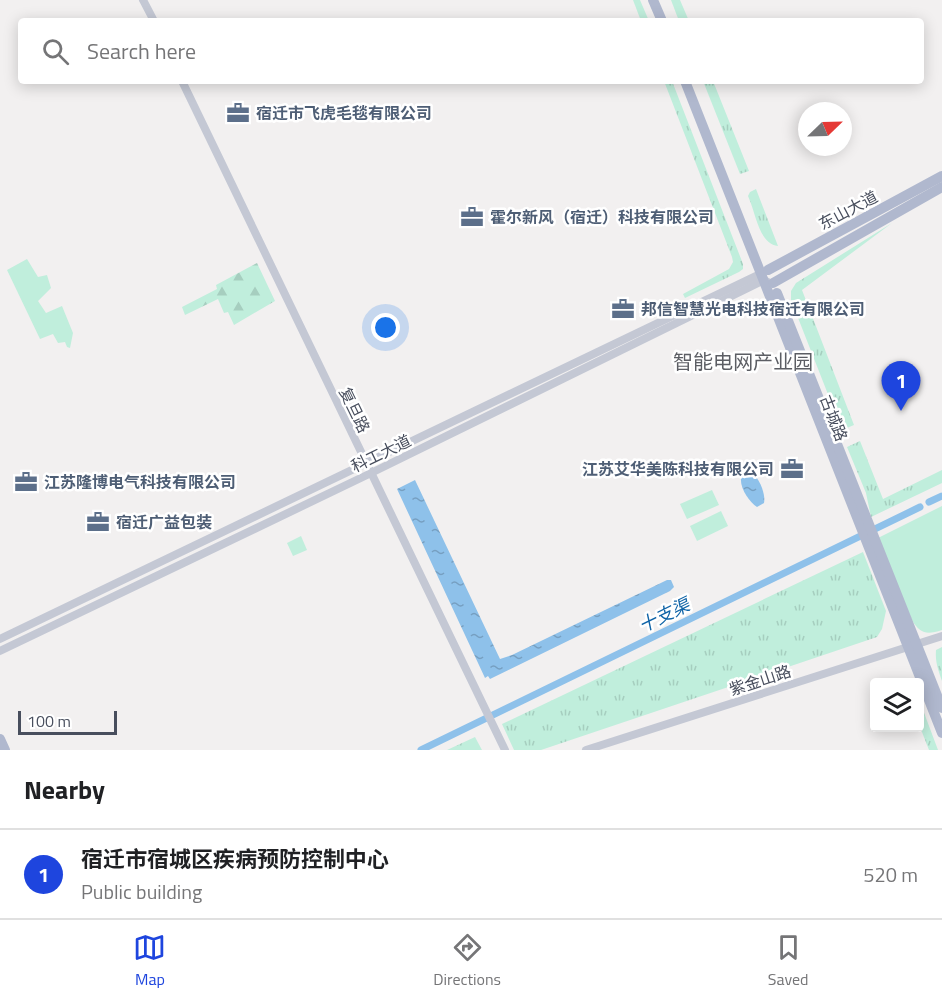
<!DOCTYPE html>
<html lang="en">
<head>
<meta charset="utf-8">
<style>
	body { margin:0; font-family:"Titillium Web","Noto Sans SC",sans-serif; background:#f6f6f6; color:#202124 }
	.controls { position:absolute; right:18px; bottom:18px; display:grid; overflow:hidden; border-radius:6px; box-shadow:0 3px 15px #0003 }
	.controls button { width:54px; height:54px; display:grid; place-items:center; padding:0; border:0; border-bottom:2px solid #e0e0e0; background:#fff; color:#202124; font:30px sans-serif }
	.compass { position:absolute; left:798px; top:102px; width:54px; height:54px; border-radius:50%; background:#fff; box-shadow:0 3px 15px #0003; rotate:67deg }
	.scale { position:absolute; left:18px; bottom:15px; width:99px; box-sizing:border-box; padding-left:6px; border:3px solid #484e5d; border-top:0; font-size:16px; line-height:21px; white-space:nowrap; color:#484e5d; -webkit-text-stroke:4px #fff; paint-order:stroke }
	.you { position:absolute; left:386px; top:328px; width:21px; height:21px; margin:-15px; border:4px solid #fff; border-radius:50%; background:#1a73e8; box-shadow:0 0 0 9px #1a73e833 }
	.badge { display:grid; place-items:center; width:39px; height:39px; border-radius:50%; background:#1e45de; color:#fff; font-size:20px; font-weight:700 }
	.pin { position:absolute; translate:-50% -50px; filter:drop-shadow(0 2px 3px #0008) }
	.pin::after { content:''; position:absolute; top:32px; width:21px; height:18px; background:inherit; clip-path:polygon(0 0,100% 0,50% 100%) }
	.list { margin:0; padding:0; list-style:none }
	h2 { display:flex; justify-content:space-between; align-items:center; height:78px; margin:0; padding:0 24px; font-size:26px }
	h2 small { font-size:20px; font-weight:400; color:#757577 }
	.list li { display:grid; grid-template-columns:39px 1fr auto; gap:18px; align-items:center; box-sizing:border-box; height:90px; padding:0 24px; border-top:2px solid #e0e0e0 }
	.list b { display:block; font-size:22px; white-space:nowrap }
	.list p { margin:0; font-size:20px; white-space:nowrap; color:#757577 }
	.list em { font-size:20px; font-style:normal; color:#757577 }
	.icon { flex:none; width:33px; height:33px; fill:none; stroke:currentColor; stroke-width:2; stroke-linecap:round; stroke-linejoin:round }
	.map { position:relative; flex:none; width:942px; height:750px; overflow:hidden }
	.search { position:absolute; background:#fff; box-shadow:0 3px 15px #0003; left:18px; right:18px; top:18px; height:66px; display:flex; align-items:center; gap:15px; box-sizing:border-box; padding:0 21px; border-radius:6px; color:#757577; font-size:22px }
	.sheet { height:168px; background:#fff }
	nav { display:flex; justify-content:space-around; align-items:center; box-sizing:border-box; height:84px; border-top:2px solid #e0e0e0; background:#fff; font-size:16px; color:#757577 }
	nav a { display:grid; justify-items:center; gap:3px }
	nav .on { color:#1e45de }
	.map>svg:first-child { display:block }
	.grass { fill:url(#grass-tufts) }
	.forest { fill:url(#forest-firs) }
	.green { fill:#c0eedc }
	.water { fill:url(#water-ripples) }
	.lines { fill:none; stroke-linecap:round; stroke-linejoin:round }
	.canal { stroke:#8ec1ea; stroke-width:7 }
	.minor { stroke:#c4c8d4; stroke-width:8 }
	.major { stroke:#b0b8ce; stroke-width:10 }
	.labels { text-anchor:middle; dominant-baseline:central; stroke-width:5; stroke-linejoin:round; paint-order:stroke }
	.service-label { font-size:16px; font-weight:bold; fill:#4e5e75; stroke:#fff; text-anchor:start }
	.street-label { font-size:16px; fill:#484e5d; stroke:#fff }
	.water-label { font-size:18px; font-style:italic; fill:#1064a7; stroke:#fff }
	.quarter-label { font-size:20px; fill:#5c5e64; stroke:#fff }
</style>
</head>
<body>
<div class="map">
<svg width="942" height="750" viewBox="0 0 942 750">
	<defs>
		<pattern id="grass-tufts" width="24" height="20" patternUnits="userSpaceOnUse" patternTransform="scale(1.5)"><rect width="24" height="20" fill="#c0eedc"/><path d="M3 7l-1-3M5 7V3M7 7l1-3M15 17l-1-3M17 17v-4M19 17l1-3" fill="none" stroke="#a6cebf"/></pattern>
		<pattern id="forest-firs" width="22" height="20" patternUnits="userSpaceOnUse" patternTransform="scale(1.5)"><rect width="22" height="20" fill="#c0eedc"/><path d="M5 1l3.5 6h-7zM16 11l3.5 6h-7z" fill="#a6cebf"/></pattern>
		<pattern id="water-ripples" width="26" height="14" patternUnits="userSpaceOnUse" patternTransform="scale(1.5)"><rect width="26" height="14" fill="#8ec1ea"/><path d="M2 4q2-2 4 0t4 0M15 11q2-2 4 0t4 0" fill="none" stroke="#769fc1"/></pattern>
	</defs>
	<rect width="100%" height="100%" fill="#f2f0f0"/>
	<g class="grass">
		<path d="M633 0H640L649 21H641Z"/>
		<path d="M671 0H680L689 21H679Z"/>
		<path d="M664 81H672L743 264V269L739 272 685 298 683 294 729 269 733 262 732 257Z"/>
		<path d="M703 81H713L749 171 740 174Z"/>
		<path d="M756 189 778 246C760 244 756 216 750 201L748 196 750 192Z"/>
		<path d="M892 223 802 290 854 425 842 430 791 300V291L796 283Z"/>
		<path d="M860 441 883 499 942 470V483L871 517 866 493 847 447Z"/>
		<path d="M863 552 886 611 882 629 877 637 541 750H514L502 724Z"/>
		<path d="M942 647V681C938 670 935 661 936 650Z"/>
		<path d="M920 702 938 750H929L920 727Z"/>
		<path d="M475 737 482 750H447Z"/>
	</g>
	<path class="forest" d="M257 263 275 301 234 325 228 312 224 313 218 299 185 315 182 307 217 289 216 285Z"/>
	<g class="green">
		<path d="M27 259 38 277 47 275 51 288 38 301 46 313 62 306 73 333 70 348 67 347 65 342 58 343 53 334 40 339 7 270Z"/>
		<path d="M712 490 719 505 687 519 680 504Z"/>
		<path d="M942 506V630C927 635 920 634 912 620L876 539Z"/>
		<path d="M721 511 728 526 697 541 690 526Z"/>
		<path d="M301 536 307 550 293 556 287 543Z"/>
	</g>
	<g class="water">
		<path d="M749 470C758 475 766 493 764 503L757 507C748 501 736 483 743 472Z"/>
		<path d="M415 480 500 659 512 655 667 580H671L674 587 670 591 490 679 488 676 485 678 397 489Z"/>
	</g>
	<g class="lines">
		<g class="canal">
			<path d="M929 502 942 496"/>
			<path d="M421 750 920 507"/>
		</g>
		<g class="minor">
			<path d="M143 0 154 21"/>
			<path d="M182 81 505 750"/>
			<path d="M0 639 764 272"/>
			<path d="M0 651 367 475 764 280 768 282"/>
			<path d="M586 750 942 636"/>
		</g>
		<g class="major">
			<path d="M653 0 662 21"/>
			<path d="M685 81 942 733"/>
			<path d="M768 270 942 176"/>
			<path d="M773 283 942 187"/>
			<path d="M777 293 942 708"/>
			<path d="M0 739 5 750"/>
		</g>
	</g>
	<defs>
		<g id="office-bare" transform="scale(1.8)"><path d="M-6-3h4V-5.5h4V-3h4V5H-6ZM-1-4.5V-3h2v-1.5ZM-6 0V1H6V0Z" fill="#5c6f8a" stroke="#fff" stroke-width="2.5" paint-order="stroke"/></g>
	</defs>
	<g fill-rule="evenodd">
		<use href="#office-bare" x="238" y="113"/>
		<use href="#office-bare" x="472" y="217"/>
		<use href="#office-bare" x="623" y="309"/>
		<use href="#office-bare" x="792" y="469"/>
		<use href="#office-bare" x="26" y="482"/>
		<use href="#office-bare" x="98" y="522"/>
	</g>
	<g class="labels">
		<g class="service-label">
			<text x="256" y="113">宿迁市飞虎毛毯有限公司</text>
			<text x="490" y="217">霍尔新风（宿迁）科技有限公司</text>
			<text x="641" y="309">邦信智慧光电科技宿迁有限公司</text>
			<text x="774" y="469" text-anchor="end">江苏艾华美陈科技有限公司</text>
			<text x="44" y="482">江苏隆博电气科技有限公司</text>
			<text x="116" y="522">宿迁广益包装</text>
		</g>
		<g class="street-label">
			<text transform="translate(848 210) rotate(-28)">东山大道</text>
			<text transform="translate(355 410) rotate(64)">复旦路</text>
			<text transform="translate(834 418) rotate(69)">古城路</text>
			<text transform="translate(381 453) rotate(-26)">科工大道</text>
			<text transform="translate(760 680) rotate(-18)">紫金山路</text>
		</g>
		<g class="water-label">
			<text transform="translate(664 615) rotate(-26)">十支渠</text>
		</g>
		<g class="quarter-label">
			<text x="743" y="361">智能电网产业园</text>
		</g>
	</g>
</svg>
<div class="controls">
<button><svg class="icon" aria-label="layers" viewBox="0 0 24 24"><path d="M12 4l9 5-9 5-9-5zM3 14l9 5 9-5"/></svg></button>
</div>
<svg class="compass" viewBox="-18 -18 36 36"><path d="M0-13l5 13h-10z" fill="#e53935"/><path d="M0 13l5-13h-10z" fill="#757577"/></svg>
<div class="scale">100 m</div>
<div class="you"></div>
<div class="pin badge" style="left:901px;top:411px">1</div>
<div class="search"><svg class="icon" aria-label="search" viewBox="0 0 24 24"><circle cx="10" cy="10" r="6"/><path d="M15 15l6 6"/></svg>Search here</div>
</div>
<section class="sheet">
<h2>Nearby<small></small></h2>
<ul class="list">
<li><span class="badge">1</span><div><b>宿迁市宿城区疾病预防控制中心</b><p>Public building</p></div><em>520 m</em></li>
</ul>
</section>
<nav>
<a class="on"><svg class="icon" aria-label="map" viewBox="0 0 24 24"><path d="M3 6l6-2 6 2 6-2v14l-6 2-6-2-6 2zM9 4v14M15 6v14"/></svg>Map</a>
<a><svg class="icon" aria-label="directions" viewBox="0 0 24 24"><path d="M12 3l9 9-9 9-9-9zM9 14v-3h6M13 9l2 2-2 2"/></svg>Directions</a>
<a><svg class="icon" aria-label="saved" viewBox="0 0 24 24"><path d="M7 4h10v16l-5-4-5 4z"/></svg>Saved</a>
</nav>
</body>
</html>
